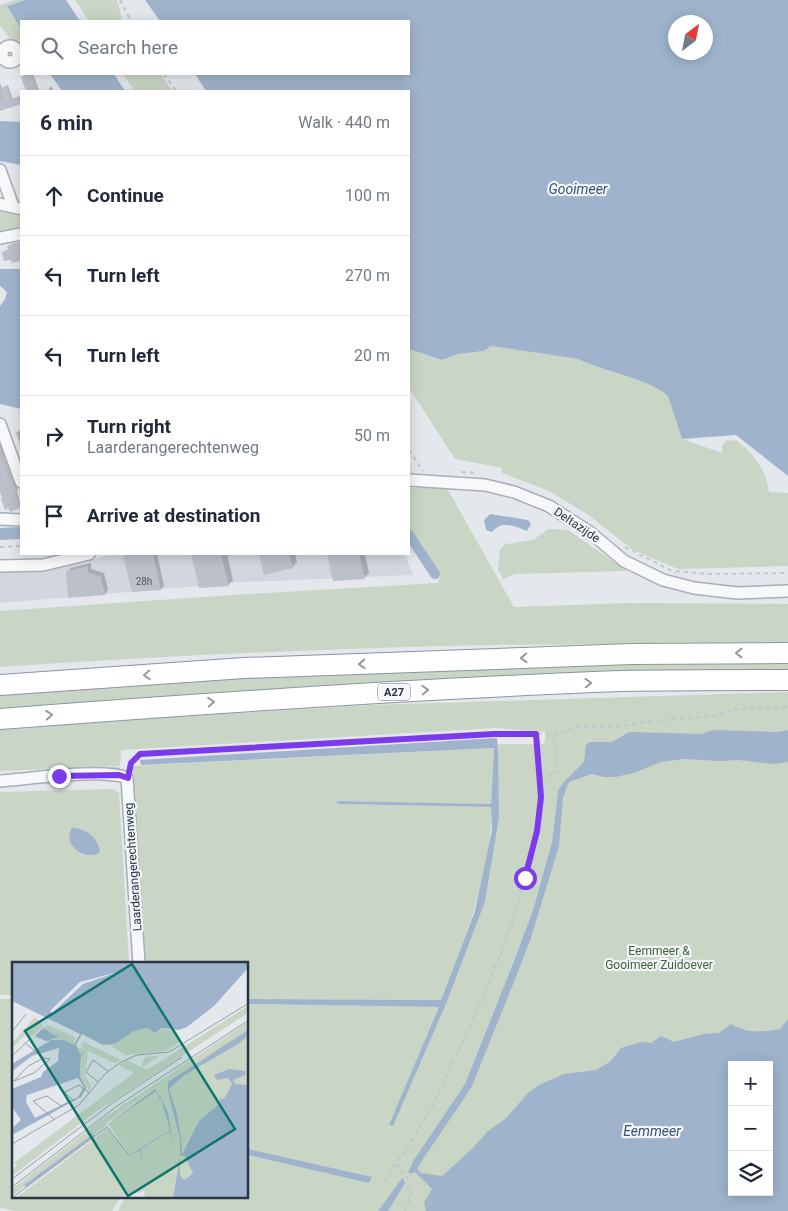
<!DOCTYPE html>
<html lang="en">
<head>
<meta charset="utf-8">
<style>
	body { margin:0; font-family:Roboto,sans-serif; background:#f2f2f3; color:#1f2937 }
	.controls { position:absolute; right:15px; bottom:15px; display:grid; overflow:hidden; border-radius:0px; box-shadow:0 2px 12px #0003 }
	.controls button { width:45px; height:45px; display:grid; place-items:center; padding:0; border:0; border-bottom:1px solid #e0e1e3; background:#fff; color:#1f2937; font:25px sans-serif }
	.compass { position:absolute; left:668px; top:15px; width:45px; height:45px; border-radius:50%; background:#fff; box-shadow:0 2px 12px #0003; rotate:32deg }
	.stop { position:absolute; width:15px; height:15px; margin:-11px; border:4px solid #7c3aed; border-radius:50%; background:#fff }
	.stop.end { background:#7c3aed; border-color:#fff; box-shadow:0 1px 5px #0008 }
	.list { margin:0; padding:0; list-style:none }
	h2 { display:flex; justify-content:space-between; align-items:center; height:65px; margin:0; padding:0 20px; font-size:21px }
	h2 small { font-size:16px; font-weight:400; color:#747a83 }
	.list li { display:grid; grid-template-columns:32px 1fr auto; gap:15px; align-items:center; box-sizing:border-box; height:80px; padding:0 20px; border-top:1px solid #e0e1e3 }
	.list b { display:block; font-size:19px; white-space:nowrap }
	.list p { margin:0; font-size:16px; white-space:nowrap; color:#747a83 }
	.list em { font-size:16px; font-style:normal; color:#747a83 }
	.icon { flex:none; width:28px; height:28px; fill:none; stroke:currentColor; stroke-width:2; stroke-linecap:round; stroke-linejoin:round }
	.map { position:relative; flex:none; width:788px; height:1211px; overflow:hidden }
	.search { position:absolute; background:#fff; box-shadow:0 2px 12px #0003; left:20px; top:20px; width:390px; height:55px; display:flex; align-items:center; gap:12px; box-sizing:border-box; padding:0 18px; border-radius:0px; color:#747a83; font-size:19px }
	.panel { position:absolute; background:#fff; box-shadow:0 2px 12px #0003; left:20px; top:90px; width:390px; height:465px; border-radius:0px }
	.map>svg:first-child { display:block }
	.built { fill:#d2d6de }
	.green { fill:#c9d6c5; fill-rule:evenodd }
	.water { fill:#9fb4cc; fill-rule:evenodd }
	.shadow { fill:#0003 }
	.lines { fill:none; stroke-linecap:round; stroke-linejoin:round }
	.stream { stroke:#9fb4cc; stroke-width:3 }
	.canal { stroke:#9fb4cc; stroke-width:10 }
	.building { fill:#bbc0ca }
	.street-casing { stroke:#a9aeb7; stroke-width:14 }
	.highway-casing { stroke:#8b94a3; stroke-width:22 }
	.path { stroke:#c2c5cb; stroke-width:2; stroke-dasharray:4 4; stroke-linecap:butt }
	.street { stroke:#f7f8fa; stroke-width:11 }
	.highway { stroke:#fff; stroke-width:20 }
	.oneway { stroke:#959aa2 }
	.route { stroke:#7c3aed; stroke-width:6 }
	.labels { text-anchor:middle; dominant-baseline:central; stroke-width:4.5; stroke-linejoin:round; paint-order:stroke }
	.number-label { font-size:10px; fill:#4f5766 }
	.shield { fill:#f4f6f9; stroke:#676e7b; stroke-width:1 }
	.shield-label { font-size:11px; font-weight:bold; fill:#2b3445 }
	.street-label { font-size:12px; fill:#2b3445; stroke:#f4f6f9 }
	.park-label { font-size:12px; fill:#3f6138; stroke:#f4f6f9 }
	.water-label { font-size:14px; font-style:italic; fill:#34527a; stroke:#f4f6f9 }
	.inset-river { fill:none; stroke:#9fb4cc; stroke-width:2.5 }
	.inset-road { fill:none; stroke:#9a9fa9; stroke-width:1 }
	.view { fill:#0f766e; fill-opacity:0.15; stroke:#0f766e; stroke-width:2.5 }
	.inset-edge { fill:none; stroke:#2b3445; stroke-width:2.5 }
</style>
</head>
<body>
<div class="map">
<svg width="788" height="1211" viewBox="0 0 788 1211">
	<rect width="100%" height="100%" fill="#e4e7ec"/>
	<path class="built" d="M111 554H405L413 575 245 582 0 603V572H10L87 562Z"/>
	<g class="green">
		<path d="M15 0H25L7 6 21 29V47L15 41H11L0 25V5Z"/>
		<path d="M75 0H117C119 8 122 13 121 21H89Z"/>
		<path d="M123 74H161L172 91H135Z"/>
		<path d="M0 212 21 216V227L0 231Z"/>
		<path d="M491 346 578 359C596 367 659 382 668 395 673 404 679 429 682 439L722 453V446L726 441 736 440C753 453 767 471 769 492L788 493V566L678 569 633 550 587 514 549 491 502 473V468L455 459 409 388V349L442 360 458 354 484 351Z"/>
		<path d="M409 488H447L514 607 630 603 788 604V643C690 644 593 644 495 645 330 648 165 656 0 667V611L232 595 438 583 440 576 409 527Z"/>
		<path d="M548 529 568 530 627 571 515 574 503 579 498 570 500 549 506 544 533 540Z"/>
		<path d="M788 662V670L196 695 0 709V694L239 678 615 663Z"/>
		<path d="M788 692V1211H118L125 1197H248V1155L369 1183 371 1177 248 1149V1004L439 1007 393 1126 446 1004 485 902 499 818 497 744H544L546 732 495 728 121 750 120 766 0 771V730L137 719 369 705ZM558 791 553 859 502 1003 458 1104 408 1171 413 1161 465 1084 512 966 533 910 552 842ZM732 1065H769V1192H732Z"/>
		<path d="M494 748 491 804 336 801 340 804 491 807C493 873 464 940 441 1000L248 999V964L142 963 133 766Z"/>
		<path d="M112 789 119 793 129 963 14 964V995H0V792Z"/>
		<path d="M0 999H14V1197H120L112 1211H14L0 1207Z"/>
	</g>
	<g class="water">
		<path d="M25 0H66L80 21H21V29L7 6Z"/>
		<path d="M145 0H788V476L736 435 682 439 668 396C650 379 603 371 578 359L491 346 484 351 458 354 442 360 409 349V91H206L195 74H409V21H160ZM676 22H706V52H676Z"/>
		<path d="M50 74H114L125 91H62Z"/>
		<path d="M0 121 21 122V165L0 161Z"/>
		<path d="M0 269H21V409L0 404V306L5 299 7 292 0 286Z"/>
		<path d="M490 514 528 520 531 524 527 531C514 526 502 520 492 532L486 530 484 520Z"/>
		<path d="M21 527V539L0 540V528Z"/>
		<path d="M717 730 778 732 788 730V762L774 764 738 760 720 761 684 759 661 762 633 773 616 777H604L592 774 569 782 563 797 559 846 530 941 510 992 471 1088 417 1168 421 1173 442 1176 472 1149 487 1132 505 1119 529 1092 539 1085 564 1074 596 1070 611 1061 621 1048 641 1042 651 1043 661 1036 674 1042 704 1034 719 1033 731 1024C748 1034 760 1032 780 1029L788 1019V1211H426L424 1202 432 1189 415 1172 411 1174 408 1172 413 1161 465 1084 512 966 533 910 552 842 558 791 563 783 584 762 586 745 590 742H612L629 732 702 734 708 731ZM732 1065H769V1192H732Z"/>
		<path d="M497 738 498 752 499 818 485 902 446 1004 393 1126 389 1125 439 1007 248 1004V999L441 1000 475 911 492 830 491 807 339 804 336 801 491 804 494 748 141 765 140 760Z"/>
		<path d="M72 828C86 828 98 838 100 852 86 863 61 844 72 828Z"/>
		<path d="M248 1149 372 1177 369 1183 248 1155Z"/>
		<path d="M402 1178 404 1180 405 1183 388 1211H378Z"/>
	</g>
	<g class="shadow">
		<path d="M27 74H33L39 90 38 91H28L22 77Z"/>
		<path d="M0 83 2 88 8 85 13 99 21 95V102L0 110Z"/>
		<path d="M51 86 54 91H50L49 88Z"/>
		<path d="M21 242V259L12 261 3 252 9 249V246L11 244Z"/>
		<path d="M21 429V444H20L16 433Z"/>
		<path d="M0 443 14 483 15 482 18 491 17 492 21 505 19 507 0 488Z"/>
		<path d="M128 554H157L164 586 161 589 133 591 125 557Z"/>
		<path d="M192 554H227L233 580 228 585 200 587Z"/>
		<path d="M260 554H295L297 562 292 567 265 574Z"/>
		<path d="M328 554H365L369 573 365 577 334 580Z"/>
		<path d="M91 563V569L104 573 108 590 105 594 69 596 67 572 71 568Z"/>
	</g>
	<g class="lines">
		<path class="stream" d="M109 769H118"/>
		<path class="canal" d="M409 535 435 574"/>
	</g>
	<g class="building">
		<path d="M31 74 37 91H26L21 77Z"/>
		<path d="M6 86 11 99 21 96V104L0 111V100L3 99 0 89Z"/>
		<path d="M20 243 21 261 11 263V260L4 261 2 252 8 250 7 246Z"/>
		<path d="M0 455 12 484 13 483 20 508 10 512 8 508 5 510 1 499 2 498 0 492Z"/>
		<path d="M134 554H153L161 590 132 592 123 556Z"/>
		<path d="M191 554H221L229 586 199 588Z"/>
		<path d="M259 554H289L293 568 264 575Z"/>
		<path d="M327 554H359L365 579 333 581Z"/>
		<path d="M88 566V572L101 577 105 595 68 598 66 571Z"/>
	</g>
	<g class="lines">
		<g class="street-casing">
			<g id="street">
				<circle cx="10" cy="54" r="8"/>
				<path d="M0 170 13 206"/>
				<path d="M0 204 21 209"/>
				<path d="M0 238 21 234"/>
				<path d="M0 424 21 482"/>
				<path d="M409 480 485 485 514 492 549 506 591 533 624 561 663 580 694 588 737 593 788 591"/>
				<path d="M0 519 21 520"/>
				<path d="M0 566 43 565 89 554"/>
				<path d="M0 781C30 779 102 768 127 778L139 964"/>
			</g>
		</g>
		<g class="highway-casing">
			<g id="highway">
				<path d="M0 685 244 668 632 654 788 653"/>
				<path d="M0 719C207 703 414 689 621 681 677 680 733 680 788 680"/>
			</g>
		</g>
		<g class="path">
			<path d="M120 0 131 21"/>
			<path d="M18 53H21"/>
			<path d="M164 74 176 91"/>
			<path d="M409 450 423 471"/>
			<path d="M462 472 477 473"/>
			<path d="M0 547 21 546"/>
			<path d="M625 547 676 573"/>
			<path d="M676 571 708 574 788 573"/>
			<path d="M130 768 134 758 140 754 494 733 556 734 576 727H615L651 721 713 716 737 709 788 707"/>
			<path d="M541 780 558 772 554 743 556 734"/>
			<path d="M396 1164C411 1181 417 1189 404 1211"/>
			<path d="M384 1181 415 1136 434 1103 479 1006 502 950 514 917 537 831 541 797 536 734"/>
		</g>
		<use href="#street" class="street"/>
		<use href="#highway" class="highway"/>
	</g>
	<defs><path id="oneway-chevron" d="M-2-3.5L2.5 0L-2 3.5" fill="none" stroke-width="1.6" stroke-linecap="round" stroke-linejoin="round" transform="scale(1.25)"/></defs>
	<g class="oneway">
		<use href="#oneway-chevron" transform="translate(739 653) rotate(180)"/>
		<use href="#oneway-chevron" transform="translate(524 658) rotate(178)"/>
		<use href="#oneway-chevron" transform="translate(362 664) rotate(178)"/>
		<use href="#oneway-chevron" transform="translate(147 675) rotate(176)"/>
		<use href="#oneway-chevron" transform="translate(588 683) rotate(-2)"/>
		<use href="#oneway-chevron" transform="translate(425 690) rotate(-3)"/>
		<use href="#oneway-chevron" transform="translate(211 702) rotate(-4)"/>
		<use href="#oneway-chevron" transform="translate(49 715) rotate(-4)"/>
	</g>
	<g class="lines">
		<path class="route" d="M59 776 119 775 128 778 131 763 140 754 494 734H536L541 797 537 831 525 878"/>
	</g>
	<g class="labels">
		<g class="number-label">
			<text x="144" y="581">28h</text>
		</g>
		<rect class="shield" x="378" y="683.5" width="32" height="17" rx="4"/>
		<g class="shield-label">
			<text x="394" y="692">A27</text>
		</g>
		<g class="street-label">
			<text transform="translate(577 525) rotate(34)">Deltazijde</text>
			<text transform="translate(133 867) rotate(-94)">Laarderangerechtenweg</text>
		</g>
		<g class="park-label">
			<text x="659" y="951">Eemmeer &amp;<tspan x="659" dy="14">Gooimeer Zuidoever</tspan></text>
		</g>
		<g class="water-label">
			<text x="578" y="189">Gooimeer</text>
			<text x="652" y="1131">Eemmeer</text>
		</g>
	</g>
	<g transform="translate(12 962)">
		<rect width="236" height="236" fill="#e4e7ec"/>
		<path d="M236 44V51L85 149 0 214V208L5 204 2 201 122 111 107 103 115 98 129 105 133 95 147 94 130 105 135 108ZM23 55 31 64 20 74 13 73 0 86V81ZM236 60V236H133L131 215 132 229 106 236H4L95 167 118 193 96 162 149 122 94 161 95 163 0 234V227L93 155ZM35 63 63 75 62 83 47 78 35 79 23 74ZM136 66 143 71 151 67 165 70 169 79 154 89 114 93 95 82 122 69ZM72 80 109 98 103 101 76 89 73 113 79 125 76 129V125L71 115 74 93 70 114 75 125V128L68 113 70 99 64 85 72 87 69 83Z" fill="#c9d6c5"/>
		<path d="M0 0H236V6L202 44 175 65 167 68 150 66 143 71 136 66 122 69 104 81 91 83 70 72 64 83 68 92 73 90 69 93 68 114 74 126 69 135 0 173V166L9 158 0 145V127L29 115 31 110 46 99 47 86 20 94 0 109V102L39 78H52L62 83 68 72 0 39ZM66 116 72 125 66 135 23 156 14 140 15 133ZM31 66 42 73 48 74 34 79 23 74ZM236 68V74L226 82 171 114 157 127 165 152 169 177 170 193 187 159 206 143 209 136 212 137 220 122 216 116 205 118 202 113 217 107 233 109V113L221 118 223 122 236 123V236H161L168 195V214L173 218 181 211 173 194H168V177L156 129V120ZM143 127 150 138 156 151 162 189 158 169 129 187 130 205 128 188 118 193 158 168 149 137 127 150 148 137 144 129 97 161Z" fill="#9fb4cc" fill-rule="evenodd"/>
		<path d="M106 10 71 22 40 51 38 49 68 20Z" fill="#e4e7ec"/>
		<path class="inset-river" d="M13 224 82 173"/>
		<path class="inset-road" d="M0 70 14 52M13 81 32 96 38 97 22 111 2 119 16 104 32 96M0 94 18 77M86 120 74 110 81 98 96 109M53 130 67 123 77 131M42 157 21 139 35 134 49 144 61 138 48 126M0 182 67 143 93 112 109 100 125 93 157 90 237 41M0 217 103 139 170 95M0 225 105 144 237 58M0 236 95 165 117 193"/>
		<path class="view" d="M120 2 223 167 116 234 13 69Z"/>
		<rect width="236" height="236" class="inset-edge"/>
	</g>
</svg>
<div class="controls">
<button>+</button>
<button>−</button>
<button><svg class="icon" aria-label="layers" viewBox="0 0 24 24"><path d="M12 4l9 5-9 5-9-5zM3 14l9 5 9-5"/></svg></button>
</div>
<svg class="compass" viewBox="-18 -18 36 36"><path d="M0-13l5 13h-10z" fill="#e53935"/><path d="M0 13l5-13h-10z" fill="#747a83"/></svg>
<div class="stop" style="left:525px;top:878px"></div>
<div class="stop end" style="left:59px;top:776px"></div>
<div class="search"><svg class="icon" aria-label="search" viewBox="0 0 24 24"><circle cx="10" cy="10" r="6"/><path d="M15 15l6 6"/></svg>Search here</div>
<section class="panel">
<h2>6 min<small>Walk · 440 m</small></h2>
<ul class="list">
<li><svg class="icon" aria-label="ahead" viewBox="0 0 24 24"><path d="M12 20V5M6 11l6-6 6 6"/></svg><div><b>Continue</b></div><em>100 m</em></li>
<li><svg class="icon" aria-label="left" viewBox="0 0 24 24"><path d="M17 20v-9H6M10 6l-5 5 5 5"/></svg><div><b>Turn left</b></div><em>270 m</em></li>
<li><svg class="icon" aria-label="left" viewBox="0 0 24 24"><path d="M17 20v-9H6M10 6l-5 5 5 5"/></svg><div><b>Turn left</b></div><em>20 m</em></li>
<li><svg class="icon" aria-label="right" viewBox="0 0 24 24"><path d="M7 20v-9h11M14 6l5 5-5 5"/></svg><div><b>Turn right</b><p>Laarderangerechtenweg</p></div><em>50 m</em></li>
<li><svg class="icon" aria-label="arrive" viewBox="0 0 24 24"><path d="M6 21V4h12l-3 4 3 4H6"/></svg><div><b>Arrive at destination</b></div></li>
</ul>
</section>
</div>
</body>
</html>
